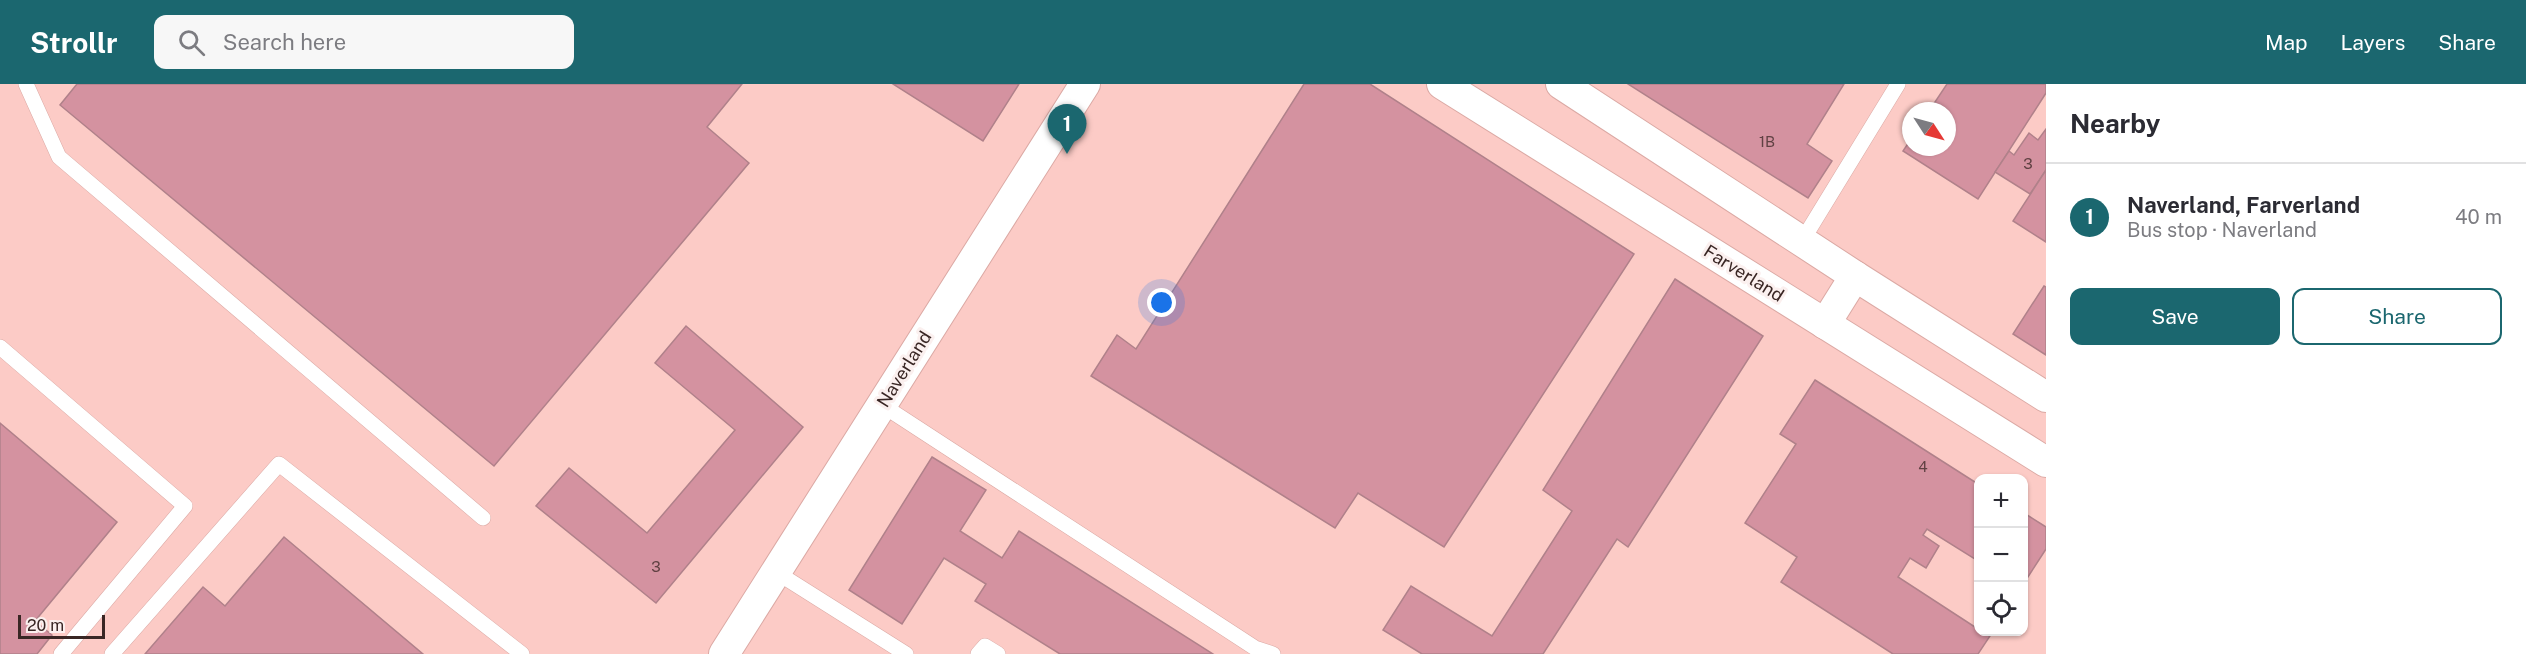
<!DOCTYPE html>
<html lang="en">
<head>
<meta charset="utf-8">
<style>
	body { margin:0; font-family:"Public Sans",sans-serif; background:#f7f7f7; color:#2b2b33 }
	.controls { position:absolute; right:18px; bottom:18px; display:grid; overflow:hidden; border-radius:12px; box-shadow:0 2px 4px #0004 }
	.controls button { width:54px; height:54px; display:grid; place-items:center; padding:0; border:0; border-bottom:2px solid #e1e1e2; background:#fff; color:#2b2b33; font:30px sans-serif }
	.compass { position:absolute; left:1902px; top:18px; width:54px; height:54px; border-radius:50%; background:#fff; box-shadow:0 2px 4px #0004; rotate:126deg }
	.scale { position:absolute; left:18px; bottom:15px; width:87px; box-sizing:border-box; padding-left:6px; border:3px solid #392624; border-top:0; font-size:16px; line-height:21px; white-space:nowrap; color:#392624; -webkit-text-stroke:4px #fbf0ef; paint-order:stroke }
	.you { position:absolute; left:1162px; top:219px; width:21px; height:21px; margin:-15px; border:4px solid #fff; border-radius:50%; background:#1a73e8; box-shadow:0 0 0 9px #1a73e833 }
	.badge { display:grid; place-items:center; width:39px; height:39px; border-radius:50%; background:#1b676f; color:#fff; font-size:20px; font-weight:700 }
	.pin { position:absolute; translate:-50% -50px; filter:drop-shadow(0 2px 3px #0008) }
	.pin::after { content:''; position:absolute; top:32px; width:21px; height:18px; background:inherit; clip-path:polygon(0 0,100% 0,50% 100%) }
	.list { margin:0; padding:0; list-style:none }
	h2 { display:flex; justify-content:space-between; align-items:center; height:78px; margin:0; padding:0 24px; font-size:26px }
	h2 small { font-size:20px; font-weight:400; color:#7c7c81 }
	.list li { display:grid; grid-template-columns:39px 1fr auto; gap:18px; align-items:center; box-sizing:border-box; height:108px; padding:0 24px; border-top:2px solid #e1e1e2 }
	.list b { display:block; font-size:22px; white-space:nowrap }
	.list p { margin:0; font-size:20px; white-space:nowrap; color:#7c7c81 }
	.list em { font-size:20px; font-style:normal; color:#7c7c81 }
	.actions { display:flex; gap:12px; padding:18px 24px }
	.actions a { flex:1; padding:14px 0; border:2px solid #1b676f; border-radius:12px; text-align:center; font-size:21px; color:#1b676f }
	.actions .main { background:#1b676f; color:#fff }
	.icon { flex:none; width:33px; height:33px; fill:none; stroke:currentColor; stroke-width:2; stroke-linecap:round; stroke-linejoin:round }
	.map { position:relative; flex:none; width:2046px; height:570px; overflow:hidden }
	header { display:flex; align-items:center; gap:36px; box-sizing:border-box; height:84px; padding:0 30px; background:#1b676f; color:#fff }
	header strong { font-size:28px }
	nav { display:flex; gap:33px; margin-inline-start:auto; font-size:21px }
	.search { width:420px; height:54px; background:#f7f7f7; display:flex; align-items:center; gap:15px; box-sizing:border-box; padding:0 21px; border-radius:12px; color:#7c7c81; font-size:22px }
	main { display:flex }
	aside { flex:1; background:#fff }
	.map>svg:first-child { display:block }
	.built { fill:#fccbc6; fill-rule:evenodd }
	.building { fill:#d492a0; stroke:#b0818a; stroke-width:1.5 }
	.lines { fill:none; stroke-linecap:round; stroke-linejoin:round }
	.lane-casing { stroke:#dba9a4; stroke-width:16 }
	.street-casing { stroke:#dba9a4; stroke-width:32 }
	.lane { stroke:#fff; stroke-width:15 }
	.street { stroke:#fff; stroke-width:30 }
	.labels { text-anchor:middle; dominant-baseline:central; stroke-width:6; stroke-linejoin:round; paint-order:stroke }
	.number-label { font-size:15px; fill:#604143 }
	.street-label { font-size:18px; fill:#392624; stroke:#fbf0ef }
</style>
</head>
<body>
<header>
<strong>Strollr</strong>
<div class="search"><svg class="icon" aria-label="search" viewBox="0 0 24 24"><circle cx="10" cy="10" r="6"/><path d="M15 15l6 6"/></svg>Search here</div>
<nav><a>Map</a><a>Layers</a><a>Share</a></nav>
</header>
<main>
<div class="map">
<svg width="2046" height="570" viewBox="0 0 2046 570">
	<rect width="100%" height="100%" fill="#fdddd9"/>
	<path class="built" d="M0 0H2046V570H0ZM1911 27H1947V63H1911ZM1978 394H2024V548H1978Z"/>
	<g class="building">
		<path d="M77 0H742L707 43 749 79 494 382 60 21Z"/>
		<path d="M893 0H1019L983 57Z"/>
		<path d="M1304 0H1370L1634 170 1444 463 1358 409 1335 444 1091 292 1117 251 1136 265Z"/>
		<path d="M1628 0H1844L1807 60 1832 77 1808 114Z"/>
		<path d="M1947 0H2046V9L1978 115 1903 67 1911 55V63H1947V27H1929Z"/>
		<path d="M2046 45V86L2030 110 1995 88 2009 67 2014 71 2029 49 2038 56Z"/>
		<path d="M2046 86V158L2013 137Z"/>
		<path d="M1675 195 1763 252 1628 463 1617 455 1543 570H1422L1383 546 1411 502 1492 552 1572 427 1543 406Z"/>
		<path d="M2044 202 2046 203V271L2013 250Z"/>
		<path d="M686 242 803 343 656 519 536 422 569 384 647 449 735 346 655 279Z"/>
		<path d="M1815 296 1978 400V477L1927 445 1923 451 1939 462 1926 484 1910 474 1898 493 1978 545V548L1990 552 1978 570H1893L1781 498 1797 473 1745 439 1796 360 1780 350Z"/>
		<path d="M0 339 117 438 35 537 52 551 37 570H0Z"/>
		<path d="M932 373 986 406 960 447 1002 474 1019 447 1213 570H1060L975 517 986 500 944 474 902 540 849 506Z"/>
		<path d="M2024 429 2046 443V465L2024 499Z"/>
		<path d="M284 453 423 570H145L203 503 225 522Z"/>
	</g>
	<g class="lines">
		<g class="lane-casing">
			<g id="lane">
				<path d="M26 0 59 73 483 434"/>
				<path d="M1802 157 1898 0"/>
				<path d="M0 263 185 422 61 570"/>
				<path d="M882 321 1255 564 1273 570"/>
				<path d="M776 488 906 570"/>
				<path d="M112 570 279 380 522 570"/>
				<path d="M978 570 985 562 998 570"/>
			</g>
		</g>
		<g class="street-casing">
			<g id="street">
				<path d="M1442 0 2046 378"/>
				<path d="M1561 0 1855 192 2046 313"/>
				<path d="M1825 240 1855 192"/>
				<path d="M724 570 1085 0"/>
			</g>
		</g>
		<use href="#lane" class="lane"/>
		<use href="#street" class="street"/>
	</g>
	<g class="labels">
		<g class="number-label">
			<text x="1767" y="57">1B</text>
			<text x="2028" y="79">3</text>
			<text x="1923" y="382">4</text>
			<text x="656" y="482">3</text>
		</g>
		<g class="street-label">
			<text transform="translate(1744 189) rotate(32)">Farverland</text>
			<text transform="translate(904 285) rotate(-58)">Naverland</text>
		</g>
	</g>
</svg>
<div class="controls">
<button>+</button>
<button>−</button>
<button><svg class="icon" aria-label="locate" viewBox="0 0 24 24"><circle cx="12" cy="12" r="6"/><path d="M12 2v4M12 18v4M2 12h4M18 12h4"/></svg></button>
</div>
<svg class="compass" viewBox="-18 -18 36 36"><path d="M0-13l5 13h-10z" fill="#e53935"/><path d="M0 13l5-13h-10z" fill="#7c7c81"/></svg>
<div class="scale">20 m</div>
<div class="you"></div>
<div class="pin badge" style="left:1067px;top:70px">1</div>
</div>
<aside>
<h2>Nearby<small></small></h2>
<ul class="list">
<li><span class="badge">1</span><div><b>Naverland, Farverland</b><p>Bus stop · Naverland</p></div><em>40 m</em></li>
</ul>
<div class="actions"><a class="main">Save</a><a>Share</a></div>
</aside>
</main>
</body>
</html>
